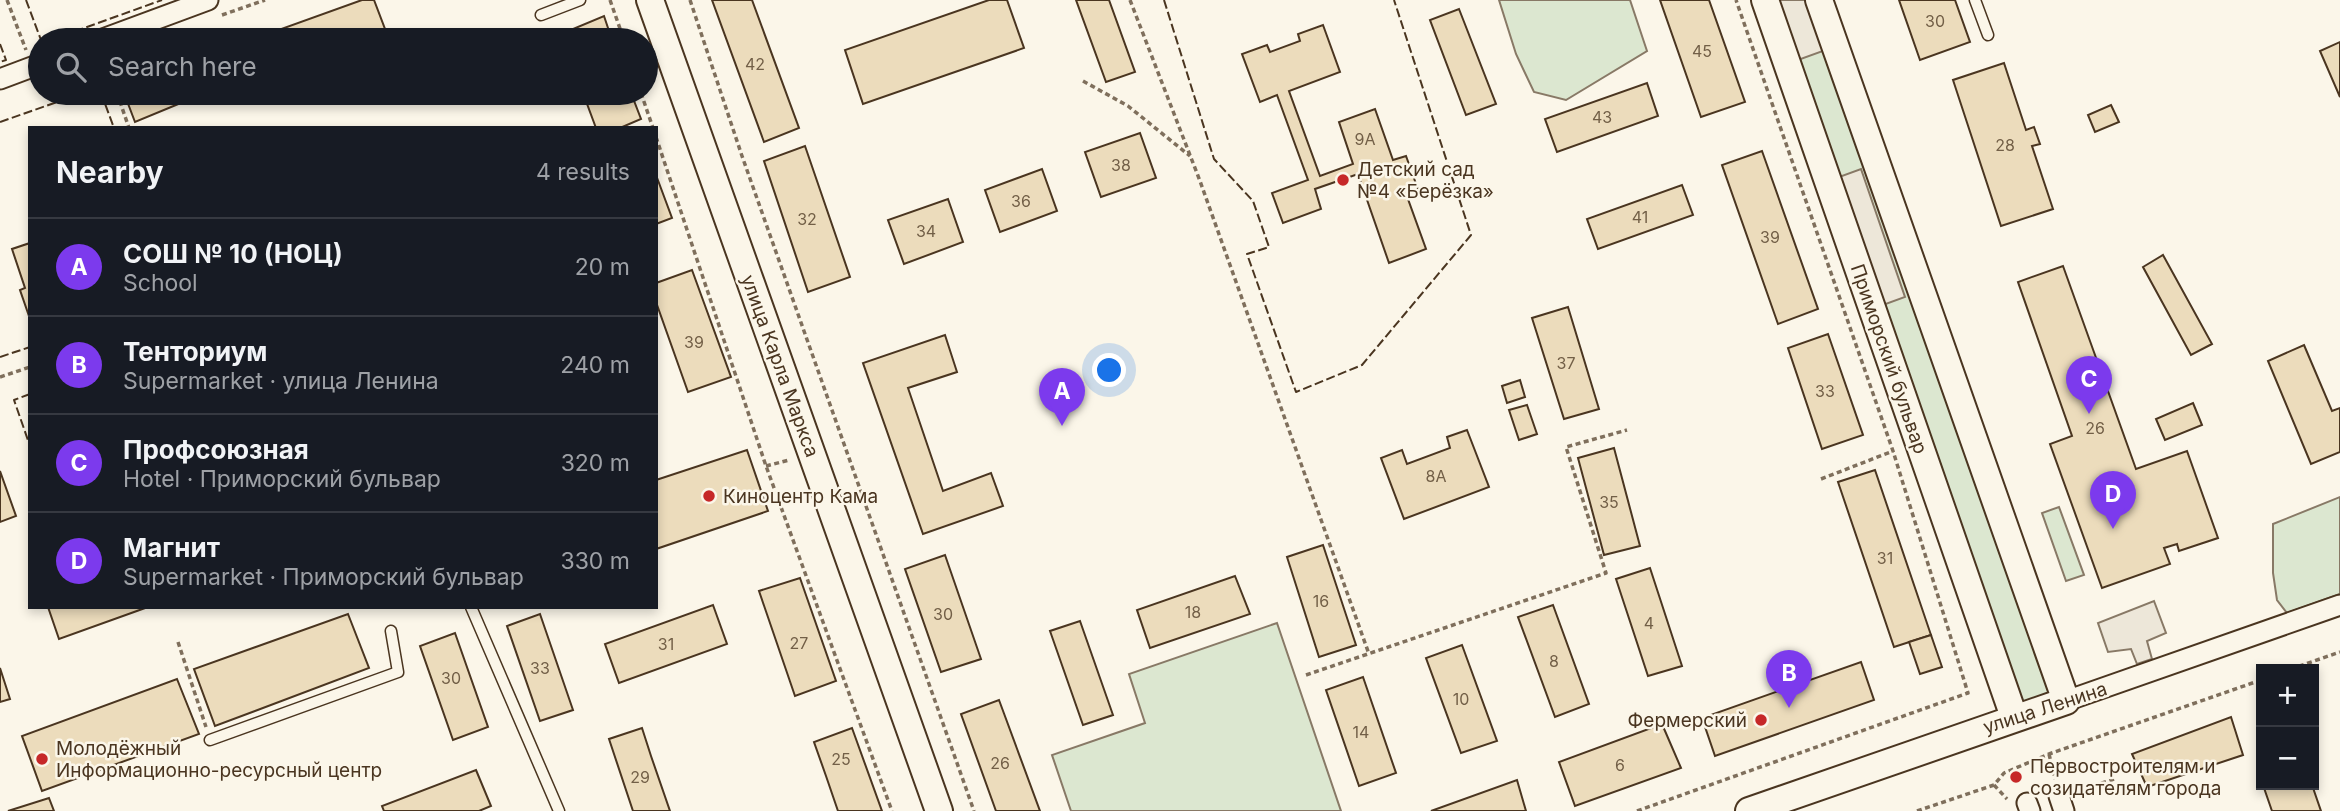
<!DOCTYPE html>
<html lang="en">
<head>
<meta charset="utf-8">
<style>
	body { margin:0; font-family:Inter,sans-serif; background:#20242c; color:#f1f3f6 }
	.controls { position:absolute; right:21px; bottom:21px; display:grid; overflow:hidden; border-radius:0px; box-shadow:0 4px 10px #0003 }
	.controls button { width:63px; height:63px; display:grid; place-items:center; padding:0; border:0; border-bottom:2px solid #363941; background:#171b24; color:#f1f3f6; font:35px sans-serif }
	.you { position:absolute; left:1110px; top:371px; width:24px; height:24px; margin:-18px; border:5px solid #fff; border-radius:50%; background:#1a73e8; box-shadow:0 0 0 10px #1a73e833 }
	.badge { display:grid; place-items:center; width:46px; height:46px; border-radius:50%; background:#7c3aed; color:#fff; font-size:23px; font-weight:700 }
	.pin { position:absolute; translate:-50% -58px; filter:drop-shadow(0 2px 4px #0008) }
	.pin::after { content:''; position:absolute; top:37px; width:24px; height:21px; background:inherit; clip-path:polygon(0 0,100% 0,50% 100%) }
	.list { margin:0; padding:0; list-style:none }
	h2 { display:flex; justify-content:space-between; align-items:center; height:91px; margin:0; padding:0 28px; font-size:30px }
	h2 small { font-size:23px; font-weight:400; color:#9ea1a6 }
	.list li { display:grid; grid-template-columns:46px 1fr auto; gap:21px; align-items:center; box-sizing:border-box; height:98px; padding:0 28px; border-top:2px solid #363941 }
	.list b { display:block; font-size:26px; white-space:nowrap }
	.list p { margin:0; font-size:23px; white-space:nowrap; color:#9ea1a6 }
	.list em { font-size:23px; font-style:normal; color:#9ea1a6 }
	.icon { flex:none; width:38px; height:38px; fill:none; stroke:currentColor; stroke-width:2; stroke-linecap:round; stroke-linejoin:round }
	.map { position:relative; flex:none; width:2340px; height:811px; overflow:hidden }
	.search { position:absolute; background:#171b24; box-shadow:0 4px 10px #0003; left:28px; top:28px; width:630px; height:77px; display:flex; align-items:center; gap:18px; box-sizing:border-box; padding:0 24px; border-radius:38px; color:#9ea1a6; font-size:26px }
	.panel { position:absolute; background:#171b24; box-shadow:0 4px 10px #0003; left:28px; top:126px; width:630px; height:483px; border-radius:0px }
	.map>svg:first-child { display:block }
	.green { fill:#dce7d0; stroke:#887966; stroke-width:2 }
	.parking { fill:#ede7d9; stroke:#887966; stroke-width:2 }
	.building { fill:#ecdcbc; stroke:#4a3520; stroke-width:2 }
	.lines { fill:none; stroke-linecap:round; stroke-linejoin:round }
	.lane-casing { stroke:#4a3520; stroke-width:13 }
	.street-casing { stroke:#4a3520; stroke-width:23 }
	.secondary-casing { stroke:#4a3520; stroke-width:30 }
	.path { stroke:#7f6f5c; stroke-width:3.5; stroke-dasharray:5 3.5; stroke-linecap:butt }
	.lane { stroke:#fbf6e9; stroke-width:10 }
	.street { stroke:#fbf6e9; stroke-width:19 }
	.secondary { stroke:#fbf6e9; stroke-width:26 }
	.fence { stroke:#4a3520; stroke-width:2; stroke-dasharray:9 3.5; stroke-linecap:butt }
	.poi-dot { fill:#c62828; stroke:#fbf6e9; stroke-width:2.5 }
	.labels { text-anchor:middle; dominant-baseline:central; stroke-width:5; stroke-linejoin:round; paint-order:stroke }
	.number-label { font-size:16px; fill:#725f47 }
	.poi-label { font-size:19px; fill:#4a3520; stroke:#fbf6e9; text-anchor:start }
	.street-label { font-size:19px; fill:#4a3520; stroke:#fbf6e9 }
</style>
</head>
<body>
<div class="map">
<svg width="2340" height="811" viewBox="0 0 2340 811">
	<rect width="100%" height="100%" fill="#fbf6e9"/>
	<g class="green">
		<path d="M1499 0H1630L1647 51 1566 100 1534 92 1516 54Z"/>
		<path d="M1765 0H1819L2066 701 2014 717Z"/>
		<path d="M2340 497V594L2287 613 2277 600 2273 573V524Z"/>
		<path d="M2059 507 2084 575 2066 581 2042 513Z"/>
		<path d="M1277 623 1341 811H1071L1052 755 1145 723 1129 674Z"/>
	</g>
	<g class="parking">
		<path d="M1778 0H1806L1823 51 1798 60Z"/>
		<path d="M1861 169 1905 297 1883 305 1839 177Z"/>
		<path d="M2154 601 2166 633 2147 641 2152 659 2137 664 2131 649 2108 652 2098 623Z"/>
	</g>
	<g class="building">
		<path d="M362 0H374L385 29 356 40H273L270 33Z"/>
		<path d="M712 0H752L799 128 764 142Z"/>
		<path d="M989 0H1007L1024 48 863 104 845 50Z"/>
		<path d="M1076 0H1109L1135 72 1106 82Z"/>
		<path d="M1660 0H1709L1745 102 1701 117Z"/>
		<path d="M1899 0H1955L1970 42 1920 60Z"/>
		<path d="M1459 9 1496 104 1466 115 1430 20Z"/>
		<path d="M604 16 612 40H564L561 34Z"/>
		<path d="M1323 25 1340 72 1289 91 1320 176 1353 164 1339 122 1375 109 1393 160 1406 156 1420 195 1408 199 1426 249 1389 263 1358 174 1315 189 1321 209 1283 223 1272 193 1308 180 1277 95 1260 102 1242 54 1267 45 1270 52 1300 41 1298 34Z"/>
		<path d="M2340 42V97L2320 51Z"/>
		<path d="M2004 63 2026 130 2034 127 2040 144 2032 146 2053 209 2001 226 1953 80Z"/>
		<path d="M1647 83 1658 116 1557 152 1545 119Z"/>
		<path d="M124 93H205L135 122Z"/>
		<path d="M583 93H631L641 119 620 128H596Z"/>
		<path d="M2111 105 2119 122 2095 132 2088 115Z"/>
		<path d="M1140 133 1156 178 1101 197 1085 152Z"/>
		<path d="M805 146 850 277 808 292 764 161Z"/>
		<path d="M1762 151 1818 309 1778 324 1722 165Z"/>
		<path d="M1042 169 1057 211 1000 232 985 190Z"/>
		<path d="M656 175 672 218 656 224Z"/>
		<path d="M1682 185 1693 215 1598 249 1587 219Z"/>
		<path d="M948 199 963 242 904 264 888 220Z"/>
		<path d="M30 243V319L20 290 25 288 12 249Z"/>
		<path d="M2163 255 2212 344 2191 355 2143 267Z"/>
		<path d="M2063 266 2136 469 2187 451 2218 538 2179 551 2177 544 2164 548 2170 564 2102 588 2050 444 2072 436 2018 282Z"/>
		<path d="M692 270 731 377 688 392 656 302V283Z"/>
		<path d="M1568 307 1599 409 1564 419 1532 318Z"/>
		<path d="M1828 334 1863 435 1822 449 1788 348Z"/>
		<path d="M945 335 957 372 908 388 943 491 991 473 1003 506 923 534 863 363Z"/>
		<path d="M2304 345 2332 411 2340 408V452L2311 464 2268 361Z"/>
		<path d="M1520 380 1525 397 1507 403 1502 386Z"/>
		<path d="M2193 403 2202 425 2165 440 2156 419Z"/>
		<path d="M1527 405 1537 434 1519 440 1509 410Z"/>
		<path d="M1467 430 1489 487 1404 519 1381 458 1402 450 1407 464 1450 448 1447 437Z"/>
		<path d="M1614 448 1640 546 1604 555 1578 458Z"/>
		<path d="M747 450 768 511 656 549V480Z"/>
		<path d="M1875 470 1931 635 1894 647 1838 482Z"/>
		<path d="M0 471 16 516 0 522Z"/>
		<path d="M1323 545 1356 645 1319 657 1287 557Z"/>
		<path d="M945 555 981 659 941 672 905 569Z"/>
		<path d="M1650 568 1682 666 1648 676 1616 579Z"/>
		<path d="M1235 576 1250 614 1150 648 1137 610Z"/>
		<path d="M800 578 836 681 795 696 759 591Z"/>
		<path d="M713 605 727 644 619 683 605 644Z"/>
		<path d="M1553 605 1589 704 1555 717 1518 617Z"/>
		<path d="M48 607H148L59 639Z"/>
		<path d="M348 614 369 668 215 726 194 669Z"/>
		<path d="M540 614 573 710 540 721 507 626Z"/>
		<path d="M1080 621 1113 715 1083 725 1050 631Z"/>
		<path d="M455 633 488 727 453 740 420 646Z"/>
		<path d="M1931 635 1942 667 1920 674 1909 642Z"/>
		<path d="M1462 645 1497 741 1461 753 1426 658Z"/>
		<path d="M1861 662 1874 700 1715 756 1702 718Z"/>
		<path d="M0 668 10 699 0 702Z"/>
		<path d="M1363 677 1396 773 1359 786 1326 690Z"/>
		<path d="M177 679 199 734 42 791 22 736Z"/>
		<path d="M999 700 1040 811H996L961 714Z"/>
		<path d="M2231 717 2243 755 2147 787 2132 754Z"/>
		<path d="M1662 724 1681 768 1575 806 1559 762Z"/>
		<path d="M642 728 651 756 670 811H633L609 739Z"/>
		<path d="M852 728 882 811H838L826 776 814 742Z"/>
		<path d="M476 770 491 806 479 811H384L382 806Z"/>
		<path d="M1517 780 1526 811H1431Z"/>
		<path d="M2263 785H2312L2321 811H2272Z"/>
		<path d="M49 798 54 811H8Z"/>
	</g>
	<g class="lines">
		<g class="lane-casing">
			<g id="lane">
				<path d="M1975 0 1988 35"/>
				<path d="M541 15 580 0"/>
				<path d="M471 607 559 811"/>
				<path d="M210 740 398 672 391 631"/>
			</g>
		</g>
		<g class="street-casing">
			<g id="street">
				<path d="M100 40 208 0"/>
				<path d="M0 79 40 64"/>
				<path d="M2066 701 2340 605"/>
				<path d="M2059 796 2064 811"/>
				<path d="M2027 803 2030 811"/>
			</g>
		</g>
		<g class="secondary-casing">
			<g id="secondary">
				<path d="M650 0 939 811"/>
				<path d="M1765 0 2014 717"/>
				<path d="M1749 811 2066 701 1819 0"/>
			</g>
		</g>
		<g class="path">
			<path d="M7 0 26 50"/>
			<path d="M610 0 624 40"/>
			<path d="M690 0 742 156 974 811"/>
			<path d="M1130 0 1200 181 1369 654"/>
			<path d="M222 15 265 0"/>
			<path d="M64 40 82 33"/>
			<path d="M1083 81 1128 106 1190 156"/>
			<path d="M117 93 129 128"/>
			<path d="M641 93 653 128"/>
			<path d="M656 137 766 466 892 811"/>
			<path d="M0 377 30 367"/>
			<path d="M766 466 789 460"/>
			<path d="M1821 479 1893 451"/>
			<path d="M178 642 206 727"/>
			<path d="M2291 669 2340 652"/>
			<path d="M1306 675 1606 573 1566 447 1627 430"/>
			<path d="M2049 754 2055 779"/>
			<path d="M1994 785 2007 799"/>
			<path d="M2077 791 2114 779"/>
			<path d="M1637 811 1968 693 1893 451 1736 0"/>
			<path d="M1917 811 1994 785 2004 773 2049 754 2261 680"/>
		</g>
		<use href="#lane" class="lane"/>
		<use href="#street" class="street"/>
		<use href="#secondary" class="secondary"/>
		<g class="fence">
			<path d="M26 0 41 40"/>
			<path d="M1164 0 1214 159 1253 201 1269 247 1247 254 1296 392 1362 365 1471 235 1394 0"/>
			<path d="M51 40 162 0"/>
			<path d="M0 44 6 60 0 62"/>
			<path d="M101 93 114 128"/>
			<path d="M0 122 83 93"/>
			<path d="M0 357 30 347"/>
			<path d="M30 394 14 400 30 446"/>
		</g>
	</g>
	<g class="poi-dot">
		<circle cx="1343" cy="180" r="7"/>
		<circle cx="709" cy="496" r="7"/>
		<circle cx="1761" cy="720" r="7"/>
		<circle cx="42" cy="759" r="7"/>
		<circle cx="2016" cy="777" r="7"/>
	</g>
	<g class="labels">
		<g class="number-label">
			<text x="1935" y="21">30</text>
			<text x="1702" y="51">45</text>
			<text x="755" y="64">42</text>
			<text x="1602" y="117">43</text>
			<text x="1365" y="139">9А</text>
			<text x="2005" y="145">28</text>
			<text x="1121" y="165">38</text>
			<text x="1021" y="201">36</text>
			<text x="1640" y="217">41</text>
			<text x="807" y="219">32</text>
			<text x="926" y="231">34</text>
			<text x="1770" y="237">39</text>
			<text x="694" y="342">39</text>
			<text x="1566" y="363">37</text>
			<text x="1825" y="391">33</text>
			<text x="2095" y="428">26</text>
			<text x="1436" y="476">8А</text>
			<text x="1609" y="502">35</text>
			<text x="1885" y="558">31</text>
			<text x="1321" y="601">16</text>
			<text x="1193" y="612">18</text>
			<text x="943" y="614">30</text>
			<text x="1649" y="623">4</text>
			<text x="799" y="643">27</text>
			<text x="666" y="644">31</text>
			<text x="1554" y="661">8</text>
			<text x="540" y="668">33</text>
			<text x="451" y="678">30</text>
			<text x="1461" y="699">10</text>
			<text x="1361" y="732">14</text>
			<text x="841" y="759">25</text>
			<text x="1000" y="763">26</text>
			<text x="1620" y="765">6</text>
			<text x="640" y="777">29</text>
		</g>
		<g class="poi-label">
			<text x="1357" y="169">Детский сад<tspan x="1357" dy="22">№4 «Берёзка»</tspan></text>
			<text x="723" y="496">Киноцентр Кама</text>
			<text x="1747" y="720" text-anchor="end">Фермерский</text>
			<text x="56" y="748">Молодёжный<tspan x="56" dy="22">Информационно-ресурсный центр</tspan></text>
			<text x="2030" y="766">Первостроителям и<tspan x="2030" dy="22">созидателям города</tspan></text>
		</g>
		<g class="street-label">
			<text transform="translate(1889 359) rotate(71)">Приморский бульвар</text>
			<text transform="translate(780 366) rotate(70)">улица Карла Маркса</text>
			<text transform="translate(2045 708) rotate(-18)">улица Ленина</text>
		</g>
	</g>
</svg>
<div class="controls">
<button>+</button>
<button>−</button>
</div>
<div class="you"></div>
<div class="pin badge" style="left:1062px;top:426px">A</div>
<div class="pin badge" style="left:1789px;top:708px">B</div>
<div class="pin badge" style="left:2089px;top:414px">C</div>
<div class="pin badge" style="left:2113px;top:529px">D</div>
<div class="search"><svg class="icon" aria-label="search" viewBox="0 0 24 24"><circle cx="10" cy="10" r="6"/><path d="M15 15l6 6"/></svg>Search here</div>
<section class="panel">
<h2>Nearby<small>4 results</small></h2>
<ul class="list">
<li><span class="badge">A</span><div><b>СОШ № 10 (НОЦ)</b><p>School</p></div><em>20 m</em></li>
<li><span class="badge">B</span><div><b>Тенториум</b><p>Supermarket · улица Ленина</p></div><em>240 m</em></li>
<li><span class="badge">C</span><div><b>Профсоюзная</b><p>Hotel · Приморский бульвар</p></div><em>320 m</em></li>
<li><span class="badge">D</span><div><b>Магнит</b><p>Supermarket · Приморский бульвар</p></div><em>330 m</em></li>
</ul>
</section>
</div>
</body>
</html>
